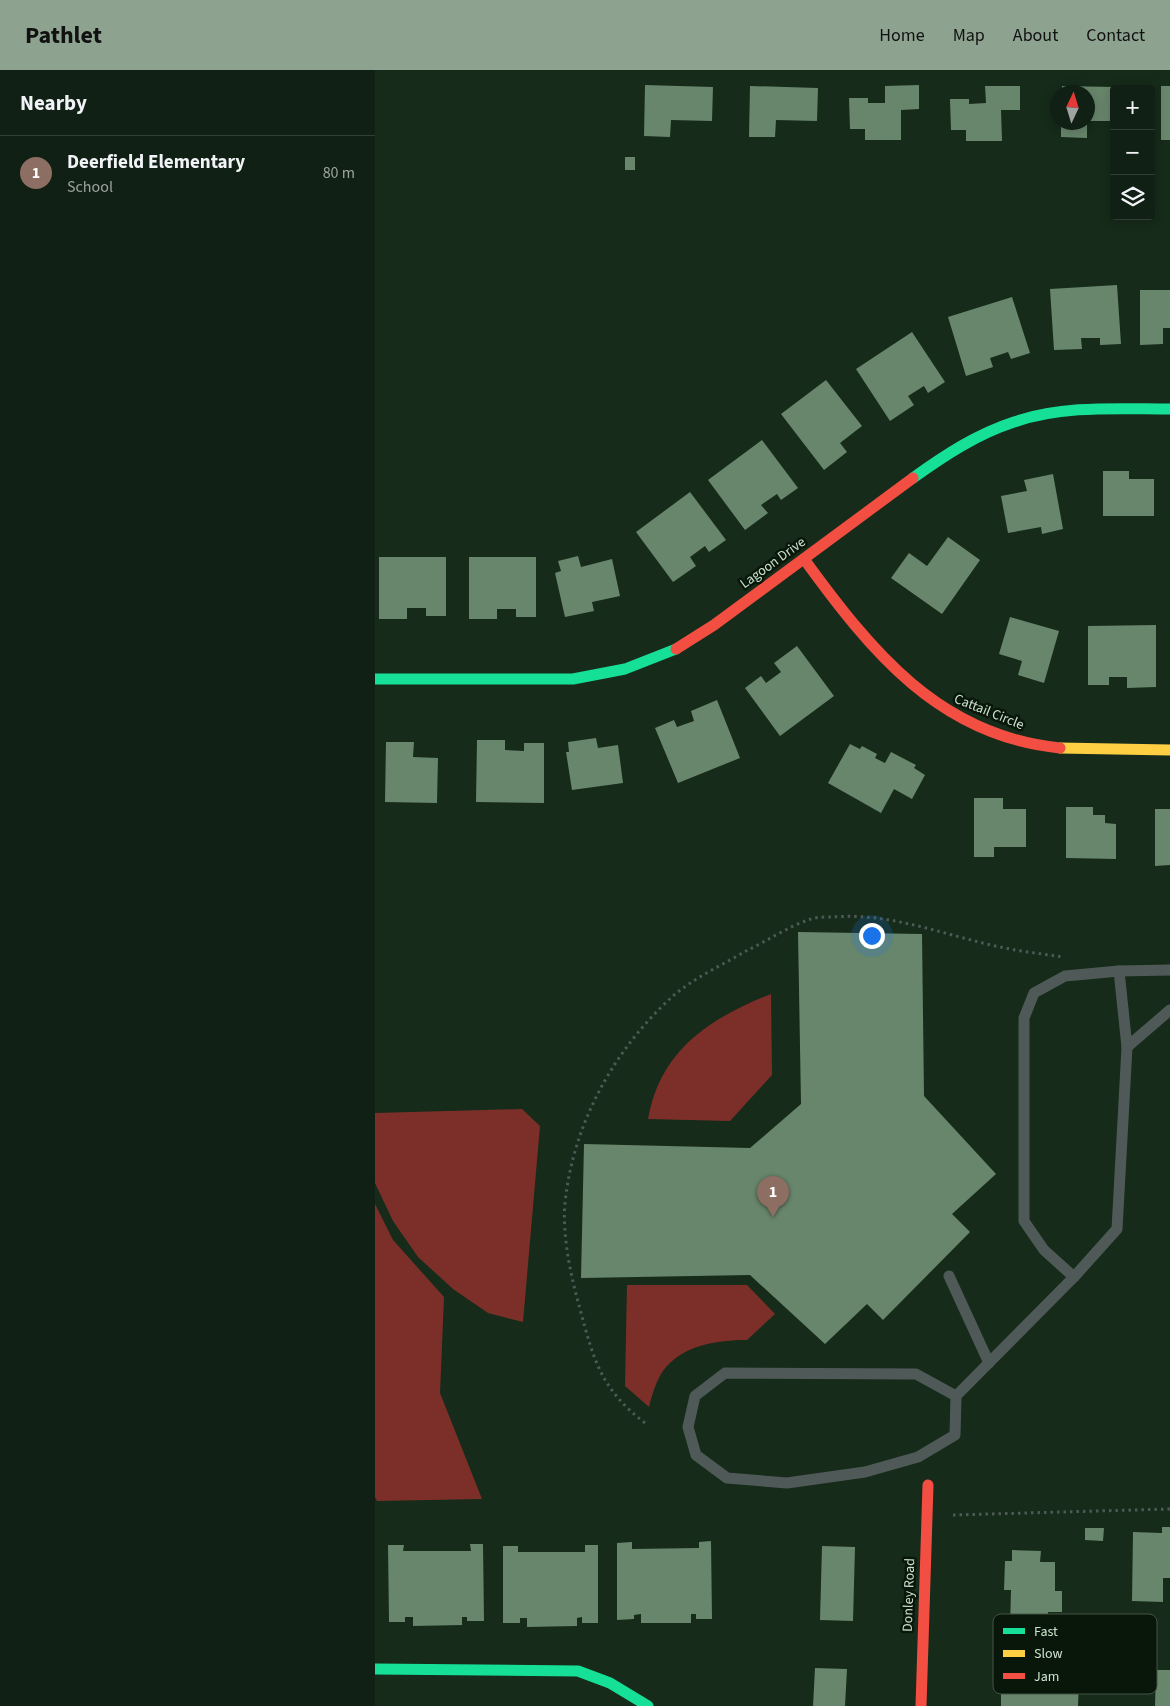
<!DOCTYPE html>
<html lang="en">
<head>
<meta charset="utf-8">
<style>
	body { margin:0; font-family:"Source Sans 3",sans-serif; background:#19281d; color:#f1f3f6 }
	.controls { position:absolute; right:15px; top:15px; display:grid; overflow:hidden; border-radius:5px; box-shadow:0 2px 12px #0003 }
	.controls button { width:45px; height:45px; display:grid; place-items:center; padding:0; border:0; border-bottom:1px solid #303e34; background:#102014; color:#f1f3f6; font:25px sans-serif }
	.compass { position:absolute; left:675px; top:15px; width:45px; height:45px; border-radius:50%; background:#102014; box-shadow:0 2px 12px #0003; rotate:4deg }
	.you { position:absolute; left:496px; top:865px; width:18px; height:18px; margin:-12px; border:4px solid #fff; border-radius:50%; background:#1a73e8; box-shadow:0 0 0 8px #1a73e833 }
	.badge { display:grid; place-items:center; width:32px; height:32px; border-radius:50%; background:#8da28f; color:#fff; font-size:16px; font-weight:700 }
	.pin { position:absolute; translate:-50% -41px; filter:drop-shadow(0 1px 2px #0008) }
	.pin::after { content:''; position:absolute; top:26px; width:18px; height:15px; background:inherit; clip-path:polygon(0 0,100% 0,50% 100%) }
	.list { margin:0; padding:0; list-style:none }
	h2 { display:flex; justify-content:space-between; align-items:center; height:65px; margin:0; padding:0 20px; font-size:21px }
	h2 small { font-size:16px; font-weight:400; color:#9ca3a0 }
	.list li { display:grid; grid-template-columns:32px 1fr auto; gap:15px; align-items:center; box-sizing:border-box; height:75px; padding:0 20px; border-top:1px solid #303e34 }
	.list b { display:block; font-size:19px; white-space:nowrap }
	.list p { margin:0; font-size:16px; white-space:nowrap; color:#9ca3a0 }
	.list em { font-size:16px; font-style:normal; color:#9ca3a0 }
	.icon { flex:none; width:28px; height:28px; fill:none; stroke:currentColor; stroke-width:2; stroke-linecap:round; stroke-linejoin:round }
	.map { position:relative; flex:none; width:795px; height:1636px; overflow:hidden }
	header { display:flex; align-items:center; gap:30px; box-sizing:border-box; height:70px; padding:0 25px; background:#8da28f; color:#111 }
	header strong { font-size:24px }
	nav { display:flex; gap:28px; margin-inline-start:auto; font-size:18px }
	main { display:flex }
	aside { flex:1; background:#102014 }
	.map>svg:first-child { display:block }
	.green { fill:#7c2f28 }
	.building { fill:#68866c }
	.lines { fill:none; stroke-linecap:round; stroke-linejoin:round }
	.path { stroke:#4e5a55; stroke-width:3; stroke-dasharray:2.5 4; stroke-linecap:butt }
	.lane { stroke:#4f5a58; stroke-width:11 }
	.fast { stroke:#16e098; stroke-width:11 }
	.slow { stroke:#ffcf43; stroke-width:11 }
	.jam { stroke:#f24e42; stroke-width:11 }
	.labels { text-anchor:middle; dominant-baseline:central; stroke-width:5; stroke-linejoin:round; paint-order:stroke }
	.street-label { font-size:14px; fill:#cde2ce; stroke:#081709 }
	.key { fill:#081709; stroke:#435444; stroke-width:1 }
	.key-label { font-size:14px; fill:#cde2ce }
</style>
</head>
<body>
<header>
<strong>Pathlet</strong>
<nav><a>Home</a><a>Map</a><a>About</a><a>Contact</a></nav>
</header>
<main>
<aside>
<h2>Nearby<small></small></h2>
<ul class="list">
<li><span class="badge" style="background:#8d6e63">1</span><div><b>Deerfield Elementary</b><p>School</p></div><em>80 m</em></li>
</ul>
</aside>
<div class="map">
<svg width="795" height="1636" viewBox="0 0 795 1636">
	<rect width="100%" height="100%" fill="#162b1a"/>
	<g class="green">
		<path d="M396 924 397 1005 355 1051 273 1049C285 980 335 948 396 924Z"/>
		<path d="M147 1039 165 1056 148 1252 113 1243 78 1219 43 1187 18 1151 0 1113V1043Z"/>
		<path d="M0 1134 18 1170 69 1227 65 1323 107 1429 2 1431 0 1427Z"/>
		<path d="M252 1215H372L400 1244 372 1270C342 1270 307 1275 288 1301 281 1311 277 1325 274 1337L250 1316Z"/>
	</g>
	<g class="building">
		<path d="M270 15 338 17 337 51 296 50 295 67 269 66Z"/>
		<path d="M544 15V39L526 40V70H490V59H475L474 28H493V33H510V16Z"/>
		<path d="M375 16 443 18 442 51 401 50 400 67H374Z"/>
		<path d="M610 16H645V40H626L627 71H591V60H576L575 29H594V34L611 33Z"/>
		<path d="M687 16 739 17V51H712V22H687Z"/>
		<rect x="786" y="16" width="9" height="54"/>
		<path d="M686 52H712V68L686 67Z"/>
		<rect x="250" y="87" width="10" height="13"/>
		<path d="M742 215 746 274 725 275V268H706L707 279 679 280 675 219Z"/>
		<path d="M765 220H795V258H788V274L765 275Z"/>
		<path d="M637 227 655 283 636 289 633 282 615 288 618 297 591 306 573 247Z"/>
		<path d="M537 262 570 312 553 323 549 316 533 326 539 335 515 351 481 299Z"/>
		<path d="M451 310 487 356 465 373 472 382 449 400 406 344Z"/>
		<path d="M387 370 423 418 406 430 402 424 386 435 393 443 370 460 333 410Z"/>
		<path d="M728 401H754V409H779V446H728Z"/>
		<path d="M678 404 688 459 667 464 666 457 633 463 626 426 652 421 649 410Z"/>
		<path d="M315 422 351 470 334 482 330 476 315 487 321 496 298 512 261 462Z"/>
		<path d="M573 467 605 490 567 544 516 508 534 483 552 496Z"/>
		<path d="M203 486 206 497 237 489 245 526 217 532 219 541 190 547 180 503 186 501 183 491Z"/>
		<path d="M4 487H71V546H51V538H32V549H4Z"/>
		<path d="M94 487H161V547H141V539H122V549H94Z"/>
		<path d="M635 547 684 561 669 613 643 605 647 591 624 584Z"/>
		<path d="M781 555V617L752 618V607H734V615H713V556Z"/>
		<path d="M422 576 459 626 405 666 370 618 386 606 391 613 406 602 399 593Z"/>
		<path d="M342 630 365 688 303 713 280 658 299 650 302 657 319 651 316 641Z"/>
		<path d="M221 668 223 678 243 675 248 713 197 720 191 682H194L193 672Z"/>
		<path d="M102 670H130V680L149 681V673H169V733L101 732Z"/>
		<path d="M11 672H39L38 687 63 688 62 733 10 732Z"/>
		<path d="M475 674 485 679 487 676 502 684 500 688 510 693 516 682 541 695 539 698 550 705 537 729 519 719 506 743 453 713Z"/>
		<path d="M599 728H628V739H651V777H619V787H599Z"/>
		<path d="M691 737H718V745H730V753L741 754V789L691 788Z"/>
		<path d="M780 739H795V795L780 796Z"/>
		<path d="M423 862 547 864 549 1026 621 1104 577 1144 595 1162 508 1250 492 1234 450 1274 375 1205 206 1208 209 1074 375 1078 426 1034Z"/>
		<path d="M787 1457H795V1508H788V1532L757 1531 758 1462 787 1463Z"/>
		<path d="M710 1458H729L728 1471 710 1470Z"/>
		<path d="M336 1471 337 1549H321V1544H316V1553H266V1544L259 1545V1549L242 1550V1473L257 1472V1479L324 1478V1472Z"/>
		<path d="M95 1474H108L109 1551H92V1547H87V1555L38 1556V1547H30V1552H14L13 1475H29L28 1481H96Z"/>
		<path d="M210 1475H223V1553H207V1547L202 1548V1556L152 1557V1548H145V1553H128V1476H143V1482H210Z"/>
		<path d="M447 1476 480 1477 478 1551 445 1550Z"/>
		<path d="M637 1480 666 1481 665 1492H680V1521H687V1542H673V1558L635 1557 636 1520H629L630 1491H637Z"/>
		<path d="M626 1586H659L660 1600H678V1609H704L703 1636H626Z"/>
		<path d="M440 1598 472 1599 470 1636H438Z"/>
		<path d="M781 1600H795V1636H780Z"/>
	</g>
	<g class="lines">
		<g class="path">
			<path d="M270 1353C226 1319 219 1291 205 1239 196 1207 187 1166 190 1133 198 1054 239 979 298 926 319 908 347 895 371 881 392 871 414 856 436 849 442 847 451 847 458 847 517 842 574 867 630 878 649 882 669 884 688 887"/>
			<path d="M578 1445 795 1439"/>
		</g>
		<g class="lane">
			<path d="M744 901 752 977 795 940"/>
			<path d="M574 1206 614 1293"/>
			<path d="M699 1207 669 1180 649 1151V948L659 923 690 906 744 901 795 900"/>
			<path d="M581 1326 541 1304 350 1303 320 1326 313 1357 321 1385 352 1408 412 1413 490 1402 543 1387 580 1365 581 1326 699 1207 742 1159 752 977"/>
		</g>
		<g class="fast">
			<path d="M538 408C570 385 602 364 639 352 688 335 743 339 795 339"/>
			<path d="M0 609H198L250 599 301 579"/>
			<path d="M0 1599 203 1601 235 1613 273 1636"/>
		</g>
		<path class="slow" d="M685 678 795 680"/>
		<g class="jam">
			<path d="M429 489C496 581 564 666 685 678"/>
			<path d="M301 579 339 555 538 408"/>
			<path d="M546 1636 553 1415"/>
		</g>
	</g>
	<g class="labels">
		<g class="street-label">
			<text transform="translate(398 493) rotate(-36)">Lagoon Drive</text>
			<text transform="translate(614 642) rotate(22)">Cattail Circle</text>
			<text transform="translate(534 1525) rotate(-88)">Donley Road</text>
		</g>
	</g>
	<rect x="618" y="1544" width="164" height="80" rx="8" class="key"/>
	<rect x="628" y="1558" width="22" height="6" fill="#16e098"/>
	<rect x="628" y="1580" width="22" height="7" fill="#ffcf43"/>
	<rect x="628" y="1603" width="22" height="6" fill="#f24e42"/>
	<g class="key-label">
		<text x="659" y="1566">Fast</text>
		<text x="659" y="1588">Slow</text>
		<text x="659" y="1611">Jam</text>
	</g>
</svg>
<div class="controls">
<button>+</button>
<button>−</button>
<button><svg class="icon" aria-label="layers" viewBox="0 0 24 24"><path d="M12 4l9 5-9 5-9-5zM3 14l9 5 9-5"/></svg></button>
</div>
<svg class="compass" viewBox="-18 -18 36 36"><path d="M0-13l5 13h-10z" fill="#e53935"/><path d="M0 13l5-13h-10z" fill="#9ca3a0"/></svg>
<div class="you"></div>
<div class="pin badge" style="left:398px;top:1147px;background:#8d6e63">1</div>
</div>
</main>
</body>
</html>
